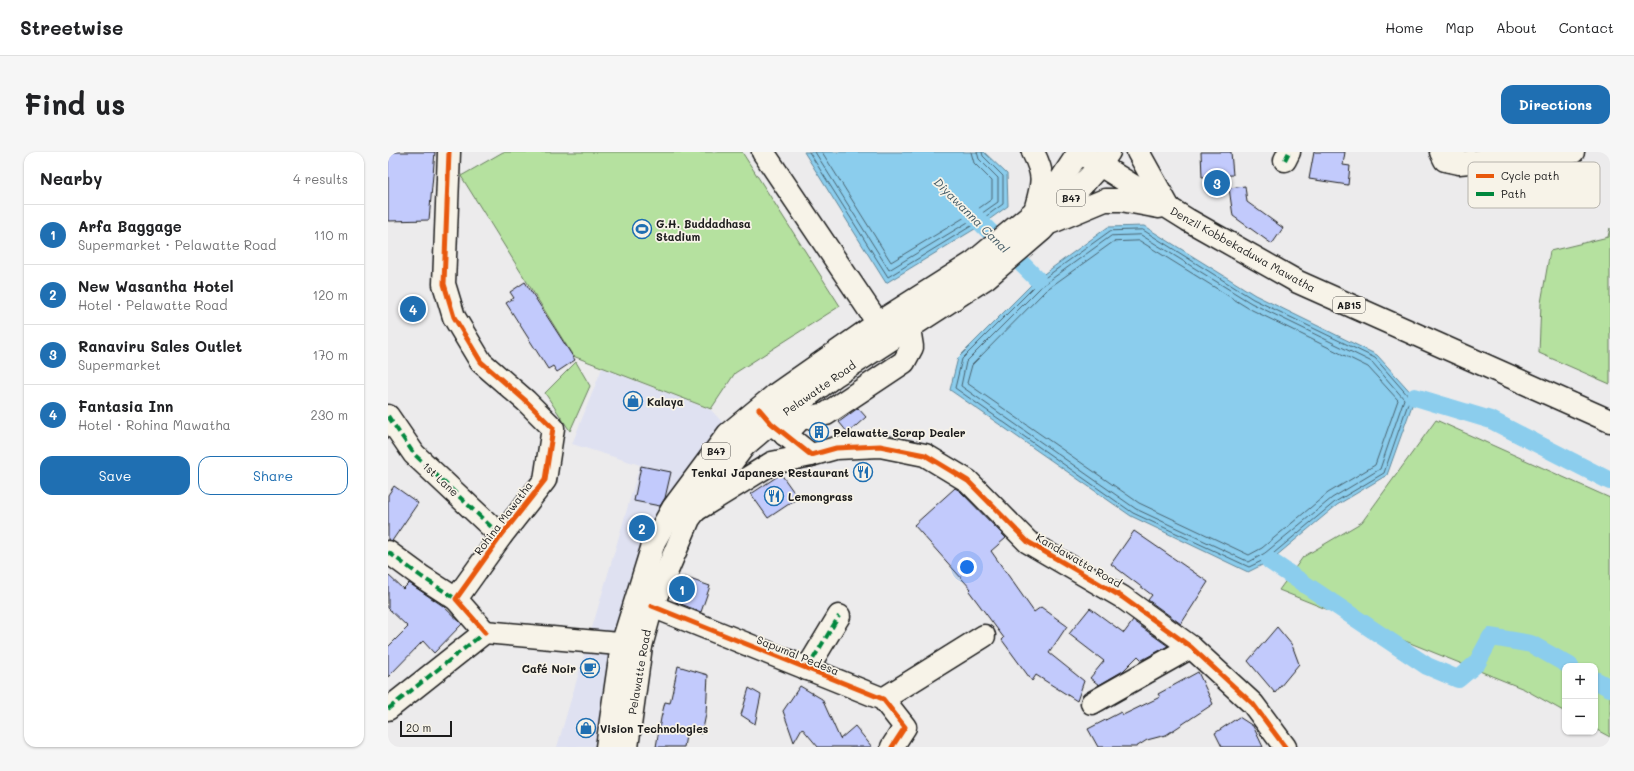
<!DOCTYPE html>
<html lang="en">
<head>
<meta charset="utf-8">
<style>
	body { margin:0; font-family:Mali,sans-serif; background:#f6f6f6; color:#202124 }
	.controls { position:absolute; right:12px; bottom:12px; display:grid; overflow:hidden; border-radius:8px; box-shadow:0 1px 3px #0004 }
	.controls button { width:36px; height:36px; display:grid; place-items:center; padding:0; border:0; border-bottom:1px solid #e0e0e0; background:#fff; color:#202124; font:20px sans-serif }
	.scale { position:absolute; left:12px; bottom:10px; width:52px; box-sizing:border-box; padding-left:4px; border:2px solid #1c1c1c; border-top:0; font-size:11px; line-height:14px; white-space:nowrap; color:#1c1c1c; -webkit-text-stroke:3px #f7f3e8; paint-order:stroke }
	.you { position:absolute; left:579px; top:415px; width:14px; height:14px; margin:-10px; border:3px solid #fff; border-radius:50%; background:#1a73e8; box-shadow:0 0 0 6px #1a73e833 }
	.badge { display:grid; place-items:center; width:26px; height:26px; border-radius:50%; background:#1f6fb2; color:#fff; font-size:13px; font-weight:700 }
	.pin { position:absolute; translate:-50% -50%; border:2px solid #fff; box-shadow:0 1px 4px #0006 }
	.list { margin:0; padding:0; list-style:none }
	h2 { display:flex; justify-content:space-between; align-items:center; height:52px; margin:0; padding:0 16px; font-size:17px }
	h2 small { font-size:13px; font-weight:400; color:#757577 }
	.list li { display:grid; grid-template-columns:26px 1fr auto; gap:12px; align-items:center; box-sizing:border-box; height:60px; padding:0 16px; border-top:1px solid #e0e0e0 }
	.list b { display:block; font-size:15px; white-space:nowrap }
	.list p { margin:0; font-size:13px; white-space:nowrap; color:#757577 }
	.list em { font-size:13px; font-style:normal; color:#757577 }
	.actions { display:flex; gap:8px; padding:12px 16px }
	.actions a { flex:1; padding:9px 0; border:1px solid #1f6fb2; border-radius:12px; text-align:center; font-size:14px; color:#1f6fb2 }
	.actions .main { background:#1f6fb2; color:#fff }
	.map { position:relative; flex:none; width:1222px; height:595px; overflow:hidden; border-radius:12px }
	header { display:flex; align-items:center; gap:24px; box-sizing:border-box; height:56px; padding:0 20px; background:#fff; border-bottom:1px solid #e0e0e0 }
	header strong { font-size:19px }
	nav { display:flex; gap:22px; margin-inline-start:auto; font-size:14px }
	.intro { display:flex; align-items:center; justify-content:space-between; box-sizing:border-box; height:96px; padding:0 24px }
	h1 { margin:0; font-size:28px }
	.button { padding:10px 18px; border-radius:12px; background:#1f6fb2; color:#fff; font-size:14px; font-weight:700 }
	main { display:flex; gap:24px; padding:0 24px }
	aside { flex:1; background:#fff; border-radius:12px; box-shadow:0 1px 3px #0004 }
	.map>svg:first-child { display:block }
	.built { fill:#dfe1f1 }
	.green { fill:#b5e19f; stroke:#687e5e }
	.water { fill:#8bcded; stroke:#5f8699 }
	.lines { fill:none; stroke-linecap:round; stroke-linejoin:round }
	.shore { stroke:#486370; stroke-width:1 }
	.canal { stroke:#8bcded; stroke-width:18 }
	.building { fill:#c2cafc; stroke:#1c1c1c }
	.minor-casing { stroke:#1c1c1c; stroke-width:25 }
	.major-casing { stroke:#1c1c1c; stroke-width:25 }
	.minor { stroke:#f7f3e8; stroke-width:22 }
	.major { stroke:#f7f3e8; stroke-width:22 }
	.quiet { stroke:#00873e; stroke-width:4; stroke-dasharray:8 4; stroke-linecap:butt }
	.cycleway-casing { stroke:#f7f3e8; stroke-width:8 }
	.cycleway { stroke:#e8590c; stroke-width:5 }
	.labels { text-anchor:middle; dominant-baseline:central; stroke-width:3.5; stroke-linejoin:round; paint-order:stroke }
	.shield { fill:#f7f3e8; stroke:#5e5c59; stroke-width:1 }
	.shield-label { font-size:10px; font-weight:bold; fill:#1c1c1c }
	.poi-label { font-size:11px; font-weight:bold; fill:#1c1c1c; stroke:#f7f3e8; text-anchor:start }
	.street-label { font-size:11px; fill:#1c1c1c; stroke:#f7f3e8 }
	.water-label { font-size:12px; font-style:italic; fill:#435a65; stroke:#f7f3e8 }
	.key { fill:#f7f3e8; stroke:#b5b2ab; stroke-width:1 }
	.key-label { font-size:11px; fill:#1c1c1c }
</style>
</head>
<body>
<header>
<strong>Streetwise</strong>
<nav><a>Home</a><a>Map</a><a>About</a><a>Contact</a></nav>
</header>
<div class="intro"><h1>Find us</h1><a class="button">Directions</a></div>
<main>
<aside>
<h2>Nearby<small>4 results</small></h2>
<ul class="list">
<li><span class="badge">1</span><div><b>Arfa Baggage</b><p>Supermarket · Pelawatte Road</p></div><em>110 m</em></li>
<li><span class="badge">2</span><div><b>New Wasantha Hotel</b><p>Hotel · Pelawatte Road</p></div><em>120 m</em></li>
<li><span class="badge">3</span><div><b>Ranaviru Sales Outlet</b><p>Supermarket</p></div><em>170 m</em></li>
<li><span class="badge">4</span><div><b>Fantasia Inn</b><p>Hotel · Rohina Mawatha</p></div><em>230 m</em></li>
</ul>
<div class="actions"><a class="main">Save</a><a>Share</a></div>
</aside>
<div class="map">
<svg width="1222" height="595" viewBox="0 0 1222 595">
	<rect width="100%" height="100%" fill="#ecebec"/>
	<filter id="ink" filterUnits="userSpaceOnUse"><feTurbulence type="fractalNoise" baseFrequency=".025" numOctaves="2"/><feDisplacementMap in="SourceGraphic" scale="8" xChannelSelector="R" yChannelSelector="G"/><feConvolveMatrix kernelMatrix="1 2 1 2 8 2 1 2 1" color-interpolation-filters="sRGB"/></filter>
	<g filter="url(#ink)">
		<path class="built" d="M214 216 323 258 336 272 280 354 212 595H169L252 313 184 292Z"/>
		<g class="green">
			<path d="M115 0H354L452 154 347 221 323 257 185 204 73 24Z"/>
			<path d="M1222 76V232L1151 201 1153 151 1162 99 1220 85Z"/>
			<path d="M188 210 202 234 182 279 157 241Z"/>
			<path d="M1048 268 1222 346V585L1207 577V514H1177V560L1136 537 891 438 915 405 974 370Z"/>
		</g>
		<g class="water">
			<path d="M416 0H596L619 22 620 54 595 72 498 131Z"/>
			<path d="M756 74 867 143 989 203 1027 245 999 323 949 353 882 409 860 420 743 364 562 238 570 206 649 127 720 75Z"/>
		</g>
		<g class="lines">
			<g class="shore">
				<path d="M421 0 500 125 593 68 615 52V24L595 4 594 0"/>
				<path d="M427 0 501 118 590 64 610 50V26L591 7 589 0"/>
				<path d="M434 0 503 110 587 59 604 47V29L586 11 583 0"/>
				<path d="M755 78 865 147 987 206 1022 246 996 321 947 350 880 406 861 415 745 361 567 236 574 207 651 130 722 79Z"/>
				<path d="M753 83 863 151 984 210 1016 247 992 317 944 346 877 401 861 410 748 357 573 234 578 210 654 134 723 84Z"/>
				<path d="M752 89 860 156 980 215 1010 248 987 313 940 341 874 396 861 403 751 351 579 231 584 213 658 138 725 90Z"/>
			</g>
			<g class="canal">
				<path d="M577 55 649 127"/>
				<path d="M1027 245 1103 268 1222 329"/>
				<path d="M882 409 1039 514 1070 527 1089 511 1103 485 1143 492 1182 514"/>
				<path d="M1207 528 1222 536"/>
			</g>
		</g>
		<g class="building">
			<path d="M0 0H47L41 68 0 69Z"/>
			<path d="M813 0H843L845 23 814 25Z"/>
			<path d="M926 0H957L955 13 962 14 960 33 921 27Z"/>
			<path d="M857 34 859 50 895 76 884 92 845 64 841 36Z"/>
			<path d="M137 130 187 208 169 220 165 214 160 217 118 151 126 146 122 140Z"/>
			<path d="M470 256 478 265 460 281 451 270Z"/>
			<path d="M253 314 283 320 277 346 272 354 246 349Z"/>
			<path d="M393 322 410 346 380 366 363 342Z"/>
			<path d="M6 334 30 351 4 389 0 388V343Z"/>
			<path d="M567 336 572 339 618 386 603 399 646 460 653 455 679 474 661 501 696 529 689 549 648 523 644 529 614 488 616 486 581 439 583 437 526 373Z"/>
			<path d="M746 379 820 430 793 472 760 448 764 443 723 412Z"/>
			<path d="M0 423 15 437 21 431 55 454 74 472 46 501 35 489 0 525V495L20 475 0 456Z"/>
			<path d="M296 425 322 434 313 460 288 450Z"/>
			<path d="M702 456 736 481 745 469 780 494 754 508 750 504 735 519 711 533 702 526 716 509 681 482Z"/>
			<path d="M889 475 904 493 911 512 887 541 860 509Z"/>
			<path d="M290 514 320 523 318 562 314 582 299 578 296 595H268L273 566 277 550 282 551Z"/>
			<path d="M810 520 825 552 778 583 759 588 748 595H710L700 577 733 560 735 563 772 545 770 542Z"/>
			<path d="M412 534 434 547 452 587 467 574 484 595H430L414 576 406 590 395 559Z"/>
			<path d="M361 536 373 543 367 572 353 563Z"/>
			<path d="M851 565 865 574 875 595H834L827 581Z"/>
		</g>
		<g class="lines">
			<g class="minor-casing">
				<g id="minor">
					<path d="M61 0 56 132 66 165 93 210 138 249 165 276 157 328 113 384 68 447 97 480"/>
					<path d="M375 0 490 171"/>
					<path d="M1053 0 1057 8 1071 11 1185 0"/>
					<path d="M897 8 901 0"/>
					<path d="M372 258 383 271 423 303 448 296 492 294 537 303 580 329 640 390 734 445 803 495 865 552 897 595"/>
					<path d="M0 264 26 302 113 384"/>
					<path d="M397 283 412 267 438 262 516 210 524 195 521 176"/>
					<path d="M308 358 384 311 423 303"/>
					<path d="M0 400 34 425 68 447"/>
					<path d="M264 454 495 547 517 575 504 595"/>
					<path d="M419 517 451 464"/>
					<path d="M495 547 596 484"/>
					<path d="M704 551 803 495"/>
					<path d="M0 557 97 480 253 494"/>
				</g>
			</g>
			<g class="major-casing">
				<g id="major">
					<path d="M645 0C657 24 655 30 648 55"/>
					<path d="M750 0 780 54"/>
					<path d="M699 5 800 68 910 130 1222 269"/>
					<path d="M664 70 717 48H733L771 55"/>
					<path d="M219 595 234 493 266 390 285 356 340 282 387 243 490 171 586 110 647 59 670 32 691 0"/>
					<path d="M239 595 253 494 264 454 301 367 356 294 383 271 448 223 598 126 654 78 712 13 721 0"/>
				</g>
			</g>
			<use href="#minor" class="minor"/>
			<use href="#major" class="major"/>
			<g class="quiet">
				<path d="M897 8 901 0"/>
				<path d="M0 264 26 302 113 384"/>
				<path d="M0 400 34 425 68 447"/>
				<path d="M419 517 451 464"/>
				<path d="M0 557 97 480"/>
			</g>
			<g class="cycleway-casing">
				<g id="cycleway">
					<path d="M61 0 56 132 66 165 93 210 138 249 165 276 157 328 113 384 68 447 97 480"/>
					<path d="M371 257 383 271 423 303 448 296 492 294 537 303 580 329 640 390 734 445 803 495 865 552 897 595"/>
					<path d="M264 454 495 547 517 575 504 595"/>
				</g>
			</g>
			<use href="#cycleway" class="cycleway"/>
		</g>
	</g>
	<defs>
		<g id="stadium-ring" transform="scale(1)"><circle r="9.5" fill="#f7f3e8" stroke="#1f6fb2" stroke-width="1.5"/><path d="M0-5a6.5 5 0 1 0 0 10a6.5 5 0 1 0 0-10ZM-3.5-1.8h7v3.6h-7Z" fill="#1f6fb2"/></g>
		<g id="shop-ring" transform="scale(1)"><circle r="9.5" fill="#f7f3e8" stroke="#1f6fb2" stroke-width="1.5"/><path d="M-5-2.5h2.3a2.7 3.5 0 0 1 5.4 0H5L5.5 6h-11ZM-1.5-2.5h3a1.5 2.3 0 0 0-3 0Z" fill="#1f6fb2"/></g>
		<g id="building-ring" transform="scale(1)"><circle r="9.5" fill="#f7f3e8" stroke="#1f6fb2" stroke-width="1.5"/><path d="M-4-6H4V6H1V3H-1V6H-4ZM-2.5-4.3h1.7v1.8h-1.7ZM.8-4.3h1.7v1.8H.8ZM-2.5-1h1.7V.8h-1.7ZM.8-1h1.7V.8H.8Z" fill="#1f6fb2"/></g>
		<g id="restaurant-ring" transform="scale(1)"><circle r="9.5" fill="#f7f3e8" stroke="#1f6fb2" stroke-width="1.5"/><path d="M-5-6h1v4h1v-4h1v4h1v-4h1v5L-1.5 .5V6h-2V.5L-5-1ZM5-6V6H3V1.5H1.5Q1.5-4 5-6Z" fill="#1f6fb2"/></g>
		<g id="cafe-ring" transform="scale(1)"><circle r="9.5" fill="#f7f3e8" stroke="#1f6fb2" stroke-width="1.5"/><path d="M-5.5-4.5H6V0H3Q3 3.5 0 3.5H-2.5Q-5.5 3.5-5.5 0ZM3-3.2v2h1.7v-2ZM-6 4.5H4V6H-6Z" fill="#1f6fb2"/></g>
	</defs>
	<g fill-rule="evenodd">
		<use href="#stadium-ring" x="254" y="77"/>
		<use href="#shop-ring" x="245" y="249"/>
		<use href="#building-ring" x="431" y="280"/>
		<use href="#restaurant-ring" x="475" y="320"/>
		<use href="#restaurant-ring" x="386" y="344"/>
		<use href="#cafe-ring" x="202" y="516"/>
		<use href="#shop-ring" x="198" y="576"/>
	</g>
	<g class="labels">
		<g class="shield">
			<rect x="669" y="38" width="28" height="16" rx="3"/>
			<rect x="945" y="145" width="32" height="16" rx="3"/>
			<rect x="314" y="291" width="28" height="16" rx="3"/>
		</g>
		<g class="shield-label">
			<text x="683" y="46">B47</text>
			<text x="961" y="153">AB15</text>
			<text x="328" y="299">B47</text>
		</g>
		<g class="poi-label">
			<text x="268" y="71">G.H. Buddadhasa<tspan x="268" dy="13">Stadium</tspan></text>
			<text x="259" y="249">Kalaya</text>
			<text x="445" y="280">Pelawatte Scrap Dealer</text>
			<text x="461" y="320" text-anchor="end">Tenkai Japanese Restaurant</text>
			<text x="400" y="344">Lemongrass</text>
			<text x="188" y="516" text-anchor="end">Café Noir</text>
			<text x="212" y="576">Vision Technologies</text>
		</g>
		<g class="street-label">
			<text transform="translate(855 97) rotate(29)">Denzil Kobbekaduwa Mawatha</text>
			<text transform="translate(431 236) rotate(-35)">Pelawatte Road</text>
			<text transform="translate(53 327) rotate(43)">1st Lane</text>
			<text transform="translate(115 366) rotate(-53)">Rohina Mawatha</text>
			<text transform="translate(691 408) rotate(30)">Kandawatta Road</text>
			<text transform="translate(410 503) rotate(22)">Sapumal Pedesa</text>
			<text transform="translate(251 520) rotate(-80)">Pelawatte Road</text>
		</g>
		<g class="water-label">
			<text transform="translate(584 63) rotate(45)">Diyawanna Canal</text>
		</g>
	</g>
	<rect x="1080" y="10" width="132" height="46" rx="6" class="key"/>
	<rect x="1088" y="22" width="18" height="4" fill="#e8590c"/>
	<rect x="1088" y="40" width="18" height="4" fill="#00873e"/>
	<g class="key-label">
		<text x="1113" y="28">Cycle path</text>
		<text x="1113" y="46">Path</text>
	</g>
</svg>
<div class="controls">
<button>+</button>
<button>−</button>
</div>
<div class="scale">20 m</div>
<div class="you"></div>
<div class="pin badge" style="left:294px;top:437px">1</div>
<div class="pin badge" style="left:254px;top:376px">2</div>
<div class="pin badge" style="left:829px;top:31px">3</div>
<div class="pin badge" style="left:25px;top:157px">4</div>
</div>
</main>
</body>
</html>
